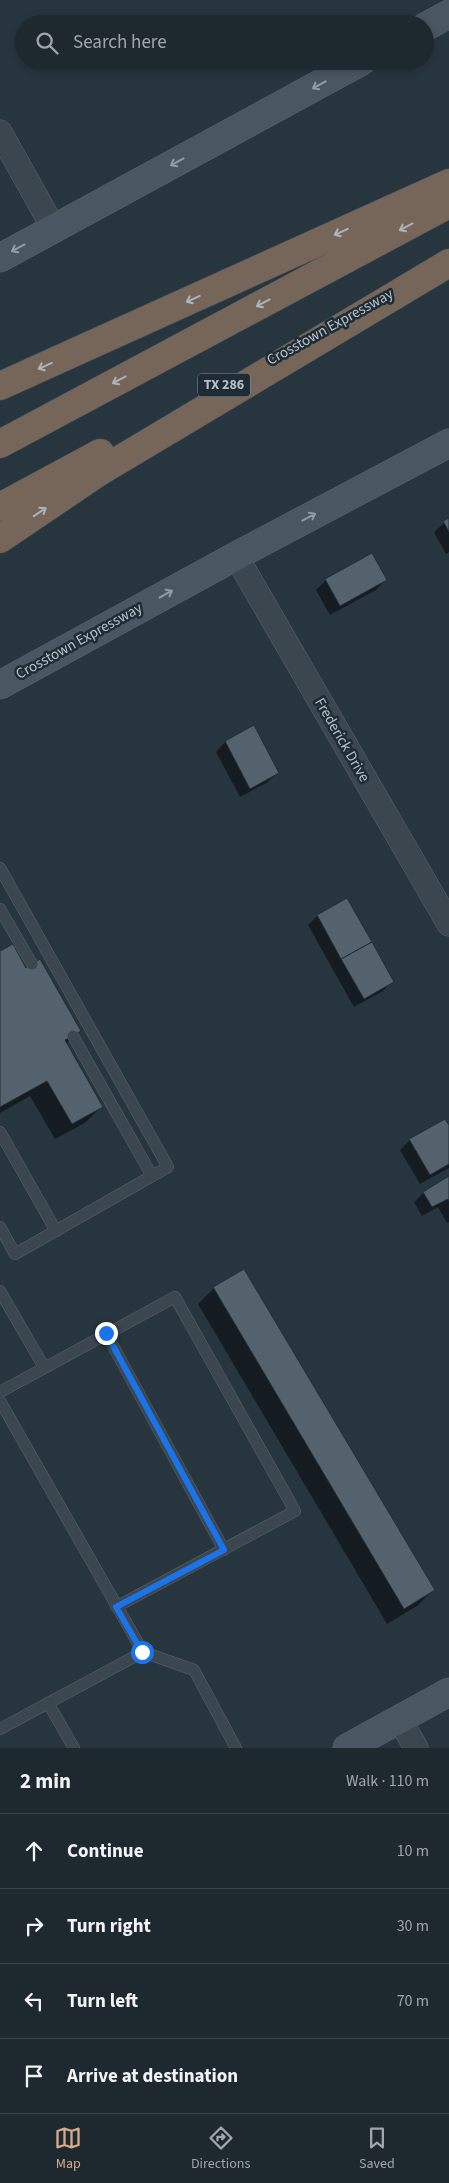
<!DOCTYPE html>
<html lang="en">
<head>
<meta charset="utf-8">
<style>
	body { margin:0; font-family:"Source Sans 3",sans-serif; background:#2a343b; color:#f1f3f6 }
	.stop { position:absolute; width:15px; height:15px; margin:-11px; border:4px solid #1a73e8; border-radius:50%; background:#fff }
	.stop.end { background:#1a73e8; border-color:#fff; box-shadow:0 1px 5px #0008 }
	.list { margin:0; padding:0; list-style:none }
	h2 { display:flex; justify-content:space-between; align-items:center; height:65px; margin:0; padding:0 20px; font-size:21px }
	h2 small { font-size:16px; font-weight:400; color:#a0a6aa }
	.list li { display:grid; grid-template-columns:32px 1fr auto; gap:15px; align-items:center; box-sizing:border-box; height:75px; padding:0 20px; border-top:1px solid #3b444b }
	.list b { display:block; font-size:19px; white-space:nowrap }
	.list em { font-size:16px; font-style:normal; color:#a0a6aa }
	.icon { flex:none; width:28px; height:28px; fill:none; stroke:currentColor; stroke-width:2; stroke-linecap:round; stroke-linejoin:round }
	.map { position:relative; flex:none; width:449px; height:1748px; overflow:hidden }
	.search { position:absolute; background:#1d282f; box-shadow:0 2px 8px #0003; left:15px; right:15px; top:15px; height:55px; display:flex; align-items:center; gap:12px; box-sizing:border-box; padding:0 18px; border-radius:28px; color:#a0a6aa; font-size:19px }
	.sheet { height:365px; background:#1d282f }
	nav { display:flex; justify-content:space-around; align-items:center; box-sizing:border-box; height:70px; border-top:1px solid #3b444b; background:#1d282f; font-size:14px; color:#a0a6aa }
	nav a { display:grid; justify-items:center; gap:2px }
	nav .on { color:#d6ab8b }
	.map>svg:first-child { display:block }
	.shadow { fill:#0007 }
	.building { fill:#53626c; stroke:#222e37 }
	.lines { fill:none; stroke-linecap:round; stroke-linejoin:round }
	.service-casing { stroke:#59646d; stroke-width:12 }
	.minor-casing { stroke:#59646d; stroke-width:25 }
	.secondary-casing { stroke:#59646d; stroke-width:29 }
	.motorway-casing { stroke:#46515a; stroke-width:29 }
	.service { stroke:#3b464f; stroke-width:11 }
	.minor { stroke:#3b464f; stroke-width:24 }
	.secondary { stroke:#4a5662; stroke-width:28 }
	.motorway { stroke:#756659; stroke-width:28 }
	.oneway { stroke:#929ca6 }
	.oneway2 { stroke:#aeb3b9 }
	.route { stroke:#1a73e8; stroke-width:6 }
	.labels { text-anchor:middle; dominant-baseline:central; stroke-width:5; stroke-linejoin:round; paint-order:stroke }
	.shield { fill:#202c35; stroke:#8a949d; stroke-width:1 }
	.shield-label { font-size:14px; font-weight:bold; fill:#b8c1ca }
	.street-label { font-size:15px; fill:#b8c1ca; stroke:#202c35 }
</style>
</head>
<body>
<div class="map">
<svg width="449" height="1748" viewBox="0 0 449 1748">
	<rect width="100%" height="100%" fill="#27353f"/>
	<g class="shadow">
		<path d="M449 519V552L446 554 434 532Z"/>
		<path d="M326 580H385L376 590 330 615 316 590Z"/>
		<path d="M254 727 278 772 268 782 240 797 216 752 225 742Z"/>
		<path d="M346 900 392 982 383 991 354 1007 308 925 317 916Z"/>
		<path d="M0 953 26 969 79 1031 66 1044 101 1107 85 1123 55 1139 30 1096 0 1113Z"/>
		<path d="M449 1128V1168L420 1184 400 1150 410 1140Z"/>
		<path d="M449 1178V1222L447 1223 438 1207 422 1216 414 1202 423 1193Z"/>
		<path d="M244 1271 433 1590 417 1606 387 1624 198 1304 214 1288Z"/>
	</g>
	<g class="building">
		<path d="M449 518V532L443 521Z"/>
		<path d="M372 553 387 580 340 606 325 579Z"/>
		<path d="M254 725 279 773 250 789 225 741Z"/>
		<path d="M347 898 372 942 341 959 317 915Z"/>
		<path d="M372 942 394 982 364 999 341 959Z"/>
		<path d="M13 944 26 968 40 959 81 1031 65 1040 103 1107 72 1124 47 1081 0 1107V951Z"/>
		<path d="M445 1119 449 1125V1164L430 1175 409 1139Z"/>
		<path d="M449 1176V1201L448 1199 432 1207 423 1192Z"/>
		<path d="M244 1269 435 1590 404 1609 213 1287Z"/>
	</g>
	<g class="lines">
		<g class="service-casing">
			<g id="service">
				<path d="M0 868 168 1167 15 1254 0 1227"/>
				<path d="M0 909 32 964"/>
				<path d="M73 1036 152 1176"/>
				<path d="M0 1132 56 1231"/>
				<path d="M0 1291 44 1367"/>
				<path d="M106 1333 224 1550"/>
				<path d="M0 1392 175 1297 295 1511 116 1607"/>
				<path d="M0 1401 143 1652 194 1670 236 1748"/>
				<path d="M48 1703 74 1748"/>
				<path d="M0 1729 143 1652"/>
			</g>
		</g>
		<g class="minor-casing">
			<g id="minor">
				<path d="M0 132 54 229"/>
				<path d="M236 556 449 924"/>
				<path d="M400 1720 416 1748"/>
			</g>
		</g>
		<g class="secondary-casing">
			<g id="secondary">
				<path d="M425 27 449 14"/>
				<path d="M0 258 362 61"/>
				<path d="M0 685 236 556 449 443"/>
				<path d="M347 1748 449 1692"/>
			</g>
		</g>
		<g class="motorway-casing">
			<g id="motorway">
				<path d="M0 386 449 183"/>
				<path d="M0 444 449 204"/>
				<path d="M0 507 100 453"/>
				<path d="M0 539 99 472 449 263"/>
			</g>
		</g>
		<use href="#service" class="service"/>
		<use href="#minor" class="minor"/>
		<use href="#secondary" class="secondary"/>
		<use href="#motorway" class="motorway"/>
	</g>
	<defs><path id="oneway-shaft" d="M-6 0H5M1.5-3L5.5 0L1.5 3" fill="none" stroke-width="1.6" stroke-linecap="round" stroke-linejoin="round" transform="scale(1.25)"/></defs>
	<g class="oneway">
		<use href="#oneway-shaft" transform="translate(319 85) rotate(151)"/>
		<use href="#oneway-shaft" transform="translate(177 162) rotate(151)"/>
		<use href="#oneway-shaft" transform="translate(18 248) rotate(152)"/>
		<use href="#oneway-shaft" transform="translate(309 517) rotate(-28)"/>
		<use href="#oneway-shaft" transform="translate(166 594) rotate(-29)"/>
	</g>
	<g class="oneway2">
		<use href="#oneway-shaft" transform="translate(406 227) rotate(152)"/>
		<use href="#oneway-shaft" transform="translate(341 232) rotate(156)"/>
		<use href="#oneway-shaft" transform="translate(193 299) rotate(156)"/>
		<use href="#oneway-shaft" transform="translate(263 303) rotate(152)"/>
		<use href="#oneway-shaft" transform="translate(45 366) rotate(156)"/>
		<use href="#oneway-shaft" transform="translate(119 380) rotate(152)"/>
		<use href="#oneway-shaft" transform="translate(40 512) rotate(-34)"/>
	</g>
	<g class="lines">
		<path class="route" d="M106 1333 224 1550 116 1607 142 1652"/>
	</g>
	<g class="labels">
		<rect class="shield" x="198" y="373.5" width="52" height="23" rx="4"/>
		<g class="shield-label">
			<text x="224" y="385">TX 286</text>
		</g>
		<g class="street-label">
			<text transform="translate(330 327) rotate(-29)">Crosstown Expressway</text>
			<text transform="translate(79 641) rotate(-29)">Crosstown Expressway</text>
			<text transform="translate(342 740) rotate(60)">Frederick Drive</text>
		</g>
	</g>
</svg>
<div class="stop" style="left:142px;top:1652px"></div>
<div class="stop end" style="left:106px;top:1333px"></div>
<div class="search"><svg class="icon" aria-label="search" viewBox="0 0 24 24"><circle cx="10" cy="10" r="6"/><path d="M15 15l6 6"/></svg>Search here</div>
</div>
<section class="sheet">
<h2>2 min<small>Walk · 110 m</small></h2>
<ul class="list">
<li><svg class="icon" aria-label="ahead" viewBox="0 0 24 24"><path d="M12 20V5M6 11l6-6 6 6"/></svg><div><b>Continue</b></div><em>10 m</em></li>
<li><svg class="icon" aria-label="right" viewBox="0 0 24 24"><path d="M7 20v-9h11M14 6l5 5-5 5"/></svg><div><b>Turn right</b></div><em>30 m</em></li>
<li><svg class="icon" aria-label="left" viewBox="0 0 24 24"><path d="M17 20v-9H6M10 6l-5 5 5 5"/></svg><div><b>Turn left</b></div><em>70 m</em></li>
<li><svg class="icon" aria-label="arrive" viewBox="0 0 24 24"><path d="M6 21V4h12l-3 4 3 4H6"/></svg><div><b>Arrive at destination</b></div></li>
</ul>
</section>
<nav>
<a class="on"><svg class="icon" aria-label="map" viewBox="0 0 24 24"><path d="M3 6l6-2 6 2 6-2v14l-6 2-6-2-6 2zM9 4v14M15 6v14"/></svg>Map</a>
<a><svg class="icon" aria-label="directions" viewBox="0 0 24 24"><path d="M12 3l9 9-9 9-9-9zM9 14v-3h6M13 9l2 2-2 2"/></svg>Directions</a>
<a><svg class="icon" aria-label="saved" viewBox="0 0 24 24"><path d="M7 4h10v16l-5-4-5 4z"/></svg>Saved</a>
</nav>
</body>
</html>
